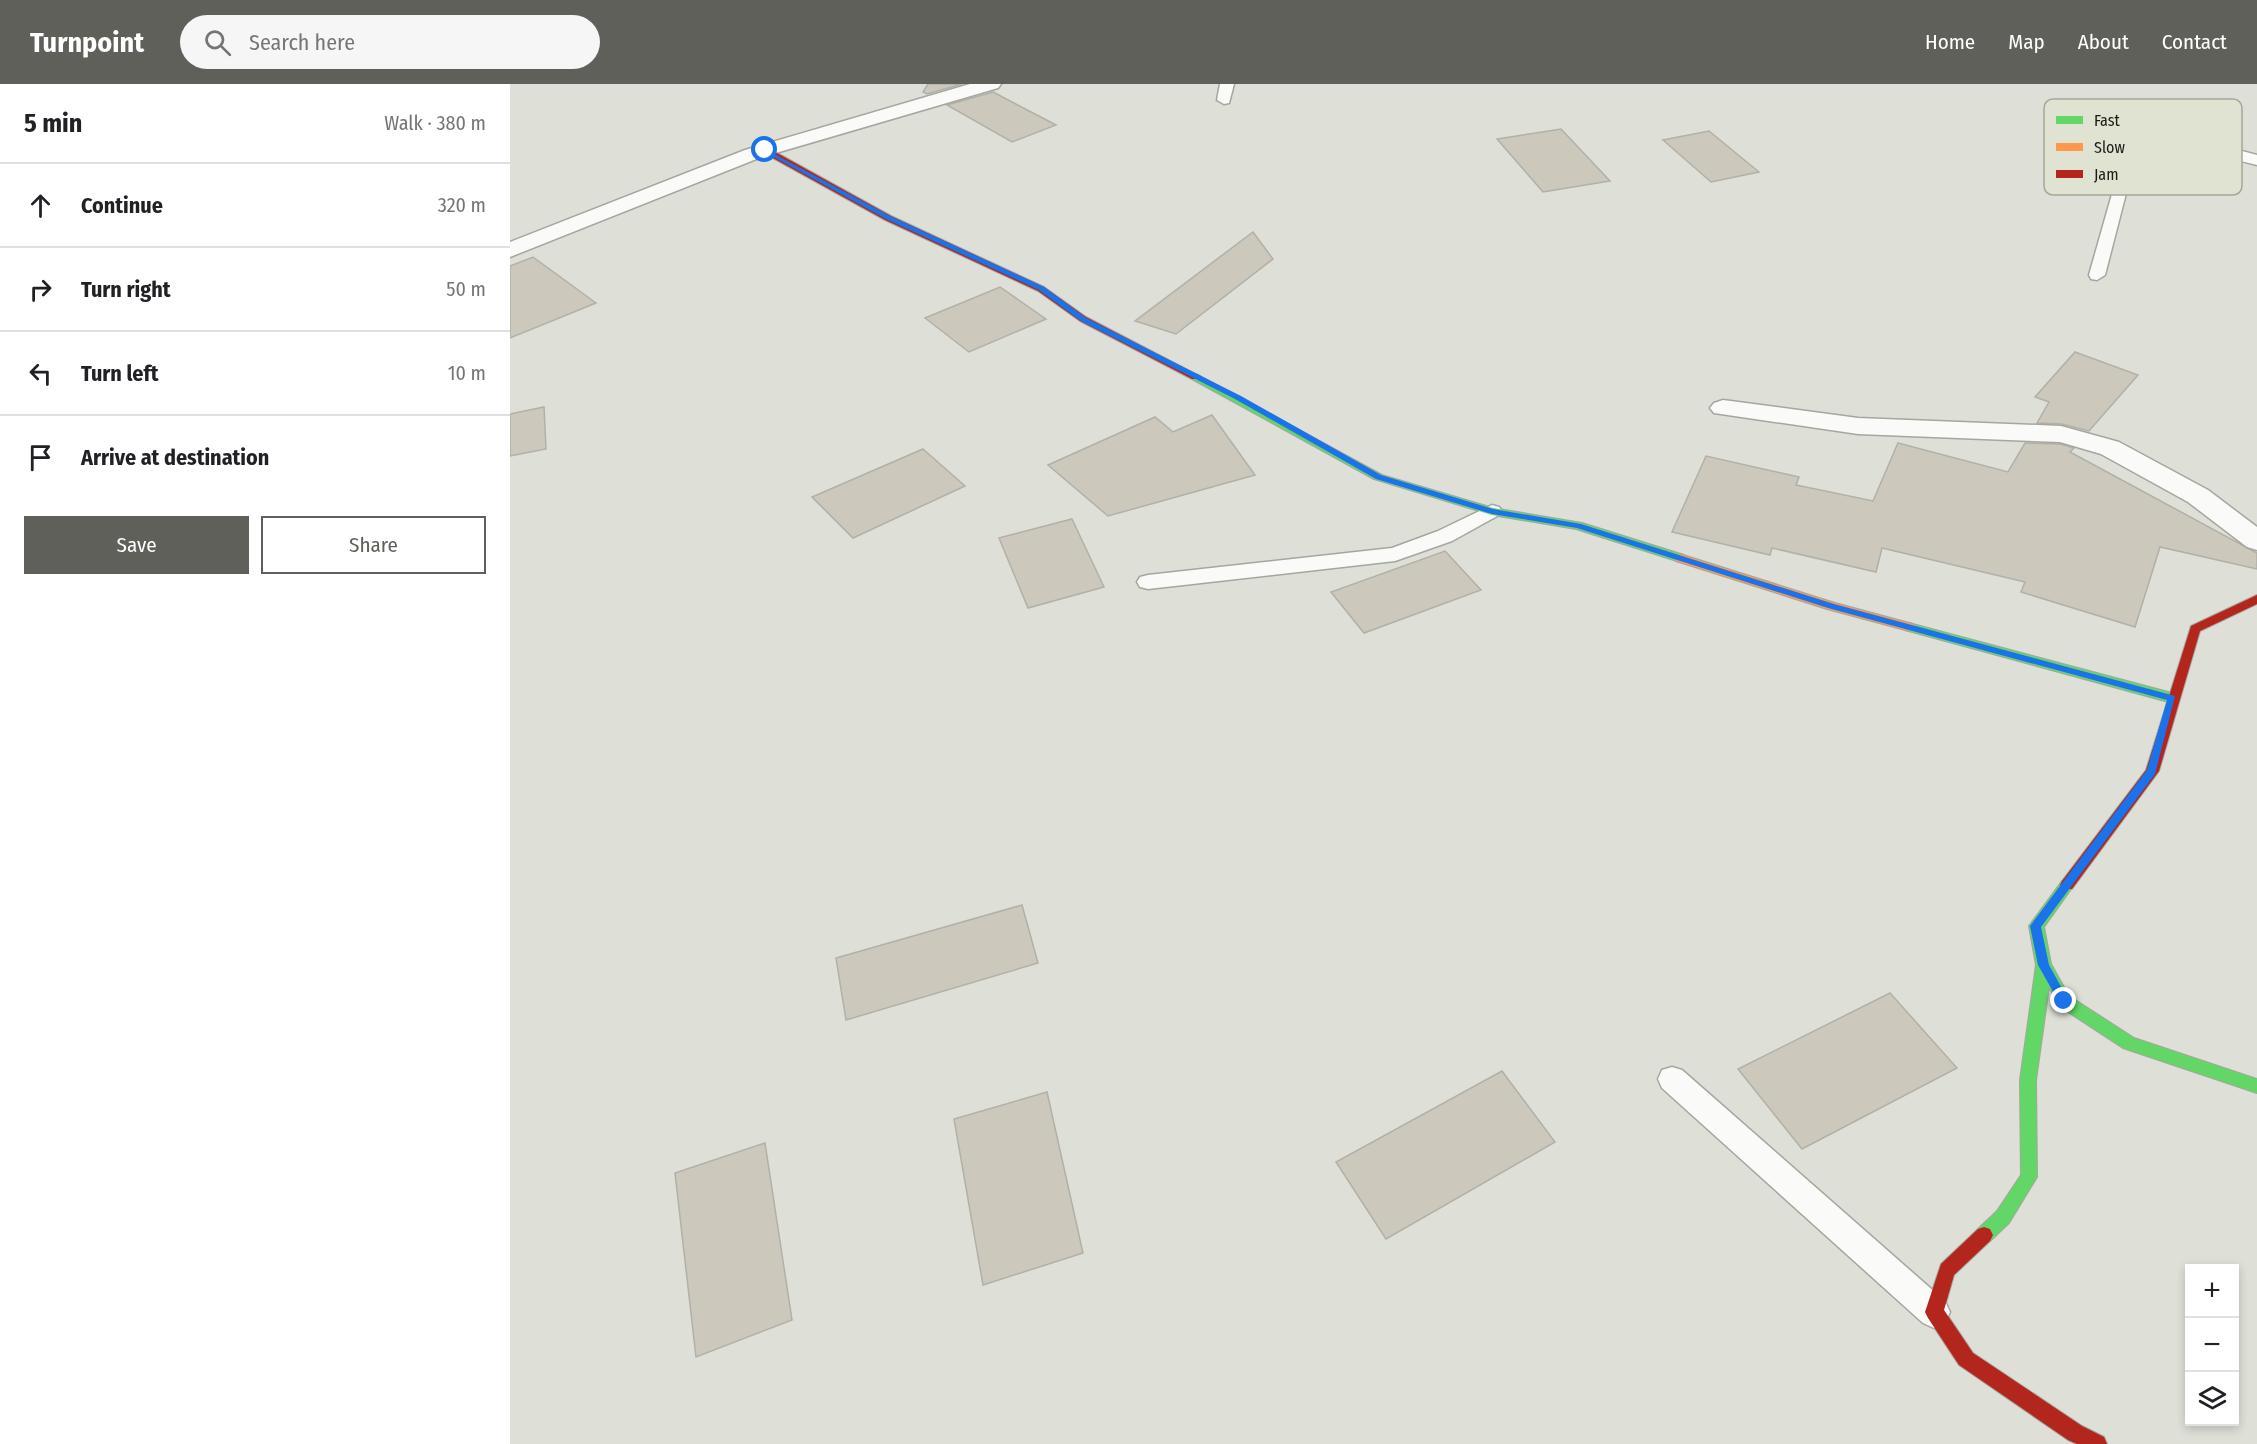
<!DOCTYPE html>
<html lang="en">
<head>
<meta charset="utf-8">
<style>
	body { margin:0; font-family:"Fira Sans Condensed",sans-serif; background:#f6f6f6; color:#202124 }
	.controls { position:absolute; right:18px; bottom:18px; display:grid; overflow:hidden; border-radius:0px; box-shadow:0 3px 9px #0003 }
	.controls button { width:54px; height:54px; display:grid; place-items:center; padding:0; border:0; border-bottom:2px solid #e0e0e0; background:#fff; color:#202124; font:30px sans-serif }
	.stop { position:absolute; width:18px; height:18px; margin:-14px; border:4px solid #1a73e8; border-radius:50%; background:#fff }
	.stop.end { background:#1a73e8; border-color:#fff; box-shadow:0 2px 6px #0008 }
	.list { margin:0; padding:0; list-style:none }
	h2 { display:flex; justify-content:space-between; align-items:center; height:78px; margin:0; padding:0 24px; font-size:26px }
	h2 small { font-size:20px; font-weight:400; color:#757577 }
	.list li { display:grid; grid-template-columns:39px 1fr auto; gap:18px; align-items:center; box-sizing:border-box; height:84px; padding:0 24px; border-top:2px solid #e0e0e0 }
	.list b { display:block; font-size:22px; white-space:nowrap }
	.list em { font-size:20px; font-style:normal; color:#757577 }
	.actions { display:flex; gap:12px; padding:18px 24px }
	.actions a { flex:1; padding:14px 0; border:2px solid #5f6059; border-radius:0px; text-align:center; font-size:21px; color:#5f6059 }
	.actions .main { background:#5f6059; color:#fff }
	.icon { flex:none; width:33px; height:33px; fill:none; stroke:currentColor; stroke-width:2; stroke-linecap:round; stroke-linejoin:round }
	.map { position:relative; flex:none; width:1747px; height:1360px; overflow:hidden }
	header { display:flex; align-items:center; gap:36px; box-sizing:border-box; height:84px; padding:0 30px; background:#5f6059; color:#fff }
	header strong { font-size:28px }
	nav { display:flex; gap:33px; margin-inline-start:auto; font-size:21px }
	.search { width:420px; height:54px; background:#f6f6f6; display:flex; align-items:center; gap:15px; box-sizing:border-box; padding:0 21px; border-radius:33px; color:#757577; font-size:22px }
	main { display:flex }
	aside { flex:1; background:#fff }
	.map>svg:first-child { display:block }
	.building { fill:#ccc8bb; stroke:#b1b0a9; stroke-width:1.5 }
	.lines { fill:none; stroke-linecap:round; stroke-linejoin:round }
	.lane-casing { stroke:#a5a69f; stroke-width:3 }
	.street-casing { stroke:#a5a69f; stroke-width:3 }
	.fast-casing { stroke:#a5a69f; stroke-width:2 }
	.slow-casing { stroke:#a5a69f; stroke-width:2 }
	.jam-casing { stroke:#a5a69f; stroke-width:2 }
	.lane { fill:#fafaf9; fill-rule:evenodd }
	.street { fill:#fafaf9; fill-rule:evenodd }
	.fast { fill:#63d668; fill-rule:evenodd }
	.slow { fill:#ff974d; fill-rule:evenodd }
	.jam { fill:#b3261e; fill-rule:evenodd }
	.route { fill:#1a73e8 }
	.key { fill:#e1e3d2; stroke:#a6a799; stroke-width:1.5 }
	.key-label { font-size:16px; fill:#1b1c15 }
</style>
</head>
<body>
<header>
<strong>Turnpoint</strong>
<div class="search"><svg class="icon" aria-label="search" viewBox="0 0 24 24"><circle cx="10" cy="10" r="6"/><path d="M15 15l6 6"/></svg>Search here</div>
<nav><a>Home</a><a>Map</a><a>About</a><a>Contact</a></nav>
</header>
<main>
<aside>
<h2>5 min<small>Walk · 380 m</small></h2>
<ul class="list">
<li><svg class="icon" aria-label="ahead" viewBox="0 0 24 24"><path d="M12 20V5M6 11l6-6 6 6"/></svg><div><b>Continue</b></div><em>320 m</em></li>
<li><svg class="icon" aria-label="right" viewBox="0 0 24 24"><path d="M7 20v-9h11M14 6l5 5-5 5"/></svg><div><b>Turn right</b></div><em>50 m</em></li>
<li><svg class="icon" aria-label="left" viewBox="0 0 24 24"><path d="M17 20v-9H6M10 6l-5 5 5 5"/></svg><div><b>Turn left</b></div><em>10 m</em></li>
<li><svg class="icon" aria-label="arrive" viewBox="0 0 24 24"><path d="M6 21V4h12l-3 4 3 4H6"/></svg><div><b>Arrive at destination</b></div></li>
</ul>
<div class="actions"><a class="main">Save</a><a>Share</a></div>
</aside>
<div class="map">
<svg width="1747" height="1360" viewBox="0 0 1747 1360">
	<rect width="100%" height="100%" fill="#dedfd6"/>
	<g class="building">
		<path d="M418 0H452L417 10 413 8Z"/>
		<path d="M483 8 546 41 502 58 437 21Z"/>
		<path d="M1051 45 1100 97 1033 108 987 55Z"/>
		<path d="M1199 47 1249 88 1201 98 1153 56Z"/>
		<path d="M743 148 763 175 666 250 625 237Z"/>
		<path d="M23 173 86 219 0 254V182Z"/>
		<path d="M490 203 536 235 459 268 415 234Z"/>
		<path d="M1565 268 1628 291 1579 347 1552 340 1527 339 1539 318 1525 313Z"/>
		<path d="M34 323 36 365 0 372V330Z"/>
		<path d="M702 331 745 391 598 432 538 381 645 333 663 348Z"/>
		<path d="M1388 359 1498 388 1515 359 1550 360 1564 364 1560 368 1747 469V485L1650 463 1625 543 1511 508 1515 498 1372 464 1366 488 1262 464 1260 471 1162 448 1196 372 1289 393 1286 401 1363 417Z"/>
		<path d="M413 365 455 402 343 454 302 413Z"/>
		<path d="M562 435 594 503 518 524 489 454Z"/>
		<path d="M935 467 971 506 854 549 821 508Z"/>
		<path d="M512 821 528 879 336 936 326 874Z"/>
		<path d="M1380 909 1447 984 1292 1065 1228 985Z"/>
		<path d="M992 987 1045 1058 876 1155 826 1078Z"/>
		<path d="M537 1008 573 1169 473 1201 444 1035Z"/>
		<path d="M255 1059 282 1236 186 1273 165 1089Z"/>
	</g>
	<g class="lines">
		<g class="lane-casing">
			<g id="lane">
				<path d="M710 0H724L719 19 714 20 707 16Z"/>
				<path d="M1694 60 1710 61 1747 71V81C1688 66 1675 65 1620 94L1595 191 1587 196 1581 195 1579 191 1608 89 1657 66Z"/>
				<path d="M982 421 989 423 992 427 989 431 942 457 885 477 638 505 630 503 627 498 630 493 638 491 882 464 928 447Z"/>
				<path d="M1162 983 1172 986 1435 1217 1440 1228 1435 1239 1424 1244 1413 1239 1152 1004 1148 995 1152 986Z"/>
			</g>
		</g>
		<g class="street-casing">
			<g id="street">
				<path d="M460 0H491L488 4 249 74 0 173V158L235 66Z"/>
				<path d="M1213 316 1348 334 1551 342 1609 358 1698 406 1747 443V466L1737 463 1678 418 1591 370 1550 358 1348 350 1204 329 1200 324 1204 319Z"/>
			</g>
		</g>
		<g class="fast-casing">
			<g id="fast">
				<path d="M686 290 872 391 983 424 1072 439 1174 471 1176 474 1170 478 1066 445 982 431 864 395 682 295V291Z"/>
				<path d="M1399 539 1662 609 1668 614 1662 619 1395 546 1393 543Z"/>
				<path d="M1557 795 1562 797 1564 801 1534 843 1541 880 1559 912 1624 954 1747 995V1009L1613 964 1549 922 1539 903 1526 996 1527 1093 1499 1139 1480 1157 1474 1159 1468 1157 1465 1151 1468 1145 1487 1127 1511 1091 1510 996 1526 881 1519 842 1552 797Z"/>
			</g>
		</g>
		<g class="slow-casing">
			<path id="slow" d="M1170 470 1325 519 1403 540 1405 543 1399 547 1317 525 1166 477 1164 474Z"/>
		</g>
		<g class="jam-casing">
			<g id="jam">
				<path d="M252 64H258L381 132 534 203 576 233 691 293 690 295H682L570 237 528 207 375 136 252 68Z"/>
				<path d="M1747 511V520L1690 547 1649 687 1562 805H1552L1550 801 1552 797 1636 686 1681 542Z"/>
				<path d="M1474 1143 1480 1145 1483 1151 1480 1157 1444 1191 1434 1226 1463 1269 1572 1342 1594 1353 1597 1360H1567L1558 1356 1449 1281 1418 1234 1415 1228 1431 1180 1468 1145Z"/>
			</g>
		</g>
		<use href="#lane" class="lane"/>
		<use href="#street" class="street"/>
		<use href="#fast" class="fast"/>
		<use href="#slow" class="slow"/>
		<use href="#jam" class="jam"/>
	</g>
	<path class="route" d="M253 64 380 132 534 203 576 234 731 312 871 391 983 425 1071 440 1324 520 1665 612 1645 690 1531 843 1539 881 1559 917 1557 920H1550L1528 881 1520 842 1637 686 1657 616 1318 524 1067 444 982 430 866 395 725 315 571 237 529 206 376 135 253 67Z"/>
	<rect x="1534" y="15" width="198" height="96" rx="9" class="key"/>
	<rect x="1546" y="32" width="27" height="8" fill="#63d668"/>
	<rect x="1546" y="59" width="27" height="8" fill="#ff974d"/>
	<rect x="1546" y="86" width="27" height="8" fill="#b3261e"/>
	<g class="key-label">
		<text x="1584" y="42">Fast</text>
		<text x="1584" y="69">Slow</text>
		<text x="1584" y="96">Jam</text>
	</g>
</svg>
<div class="controls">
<button>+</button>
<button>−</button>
<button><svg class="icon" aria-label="layers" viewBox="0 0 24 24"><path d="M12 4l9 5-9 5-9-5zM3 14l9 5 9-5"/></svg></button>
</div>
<div class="stop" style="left:255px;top:66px"></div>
<div class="stop end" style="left:1554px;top:917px"></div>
</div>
</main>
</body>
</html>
